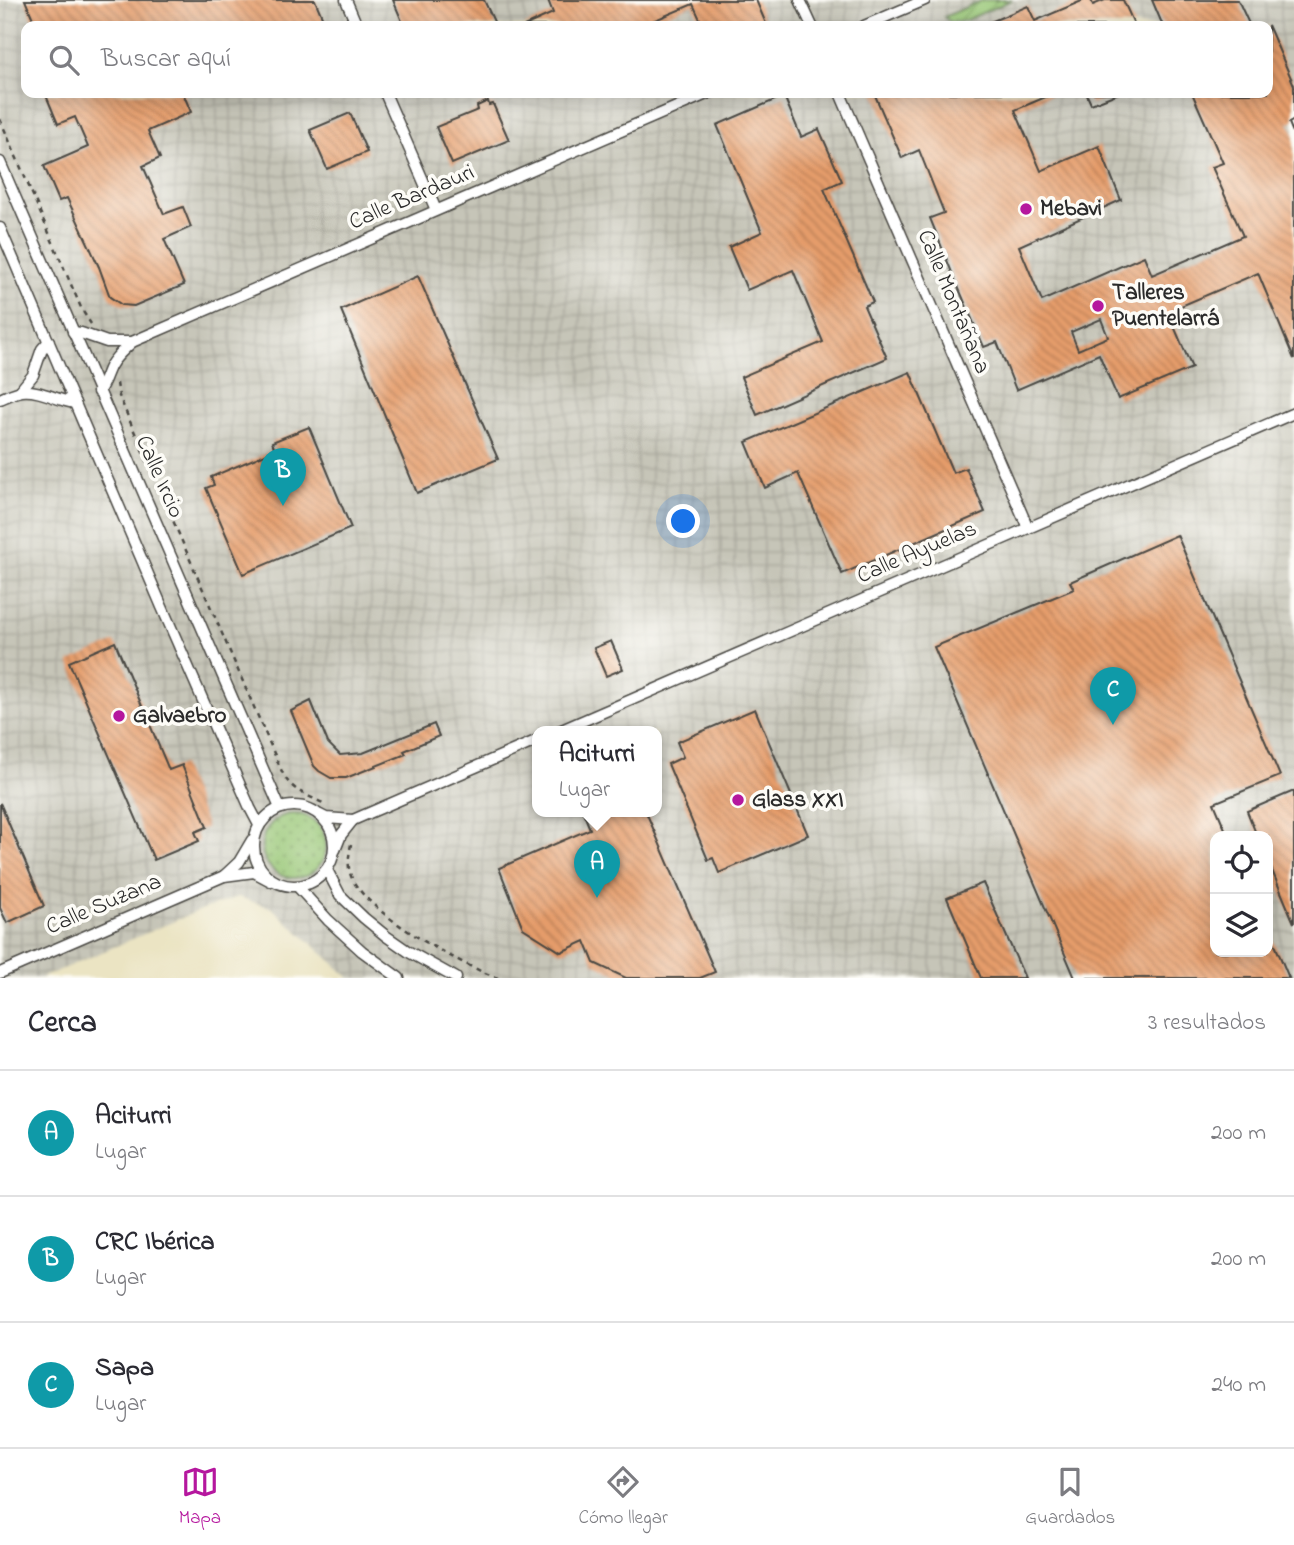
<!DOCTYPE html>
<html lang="es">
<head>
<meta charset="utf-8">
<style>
	body { margin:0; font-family:"Indie Flower",sans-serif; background:#f2f2f3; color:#2b2b33 }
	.controls { position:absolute; right:21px; bottom:21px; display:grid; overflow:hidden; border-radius:14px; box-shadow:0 4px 18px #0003 }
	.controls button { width:63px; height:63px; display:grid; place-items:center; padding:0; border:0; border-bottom:2px solid #e1e1e2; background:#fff; color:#2b2b33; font:35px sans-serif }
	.you { position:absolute; left:684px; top:522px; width:24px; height:24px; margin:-18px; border:5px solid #fff; border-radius:50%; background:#1a73e8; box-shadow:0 0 0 10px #1a73e833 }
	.badge { display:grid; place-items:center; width:46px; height:46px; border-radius:50%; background:#b5179e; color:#fff; font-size:23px; font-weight:700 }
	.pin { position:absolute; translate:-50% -58px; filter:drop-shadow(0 2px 4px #0008) }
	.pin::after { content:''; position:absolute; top:37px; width:24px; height:21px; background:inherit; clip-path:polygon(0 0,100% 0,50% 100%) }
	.popup { position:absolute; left:532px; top:726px; width:130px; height:91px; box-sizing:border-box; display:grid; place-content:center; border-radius:14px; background:#fff; filter:drop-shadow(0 2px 5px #0005); font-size:23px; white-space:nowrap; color:#7c7c81 }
	.popup b { font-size:26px; color:#2b2b33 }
	.popup::after { content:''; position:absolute; left:50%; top:100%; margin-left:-14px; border:14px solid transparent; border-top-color:#fff }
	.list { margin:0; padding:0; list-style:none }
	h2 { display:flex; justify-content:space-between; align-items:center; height:91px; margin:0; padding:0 28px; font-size:30px }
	h2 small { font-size:23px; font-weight:400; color:#7c7c81 }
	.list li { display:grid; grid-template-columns:46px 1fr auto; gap:21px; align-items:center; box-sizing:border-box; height:126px; padding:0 28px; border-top:2px solid #e1e1e2 }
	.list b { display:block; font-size:26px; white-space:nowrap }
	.list p { margin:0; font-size:23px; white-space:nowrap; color:#7c7c81 }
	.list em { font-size:23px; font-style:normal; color:#7c7c81 }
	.icon { flex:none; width:38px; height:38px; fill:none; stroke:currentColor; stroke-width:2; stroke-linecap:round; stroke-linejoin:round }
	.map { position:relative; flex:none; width:1294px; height:978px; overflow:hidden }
	.search { position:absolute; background:#fff; box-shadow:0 4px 18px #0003; left:21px; right:21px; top:21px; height:77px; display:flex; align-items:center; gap:18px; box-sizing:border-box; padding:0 24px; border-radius:14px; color:#7c7c81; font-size:26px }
	.sheet { height:469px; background:#fff }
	nav { display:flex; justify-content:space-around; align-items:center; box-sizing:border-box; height:98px; border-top:2px solid #e1e1e2; background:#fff; font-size:19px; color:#7c7c81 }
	nav a { display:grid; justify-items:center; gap:4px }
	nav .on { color:#b5179e }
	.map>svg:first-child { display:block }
	.industrial { fill:url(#industrial-grid); fill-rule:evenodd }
	.grass { fill:url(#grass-dots); stroke:#617850; stroke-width:2 }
	.garden { fill:url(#garden-furrows); stroke:#617850; stroke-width:2 }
	.building { fill:url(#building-back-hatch); fill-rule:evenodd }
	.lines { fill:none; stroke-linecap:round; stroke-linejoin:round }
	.street-casing { stroke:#484742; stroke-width:13 }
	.path { stroke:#484742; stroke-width:2.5; stroke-dasharray:5 5; stroke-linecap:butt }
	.street { stroke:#fff; stroke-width:10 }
	.poi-dot { fill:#b5179e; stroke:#fdfcf7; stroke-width:2.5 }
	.labels { text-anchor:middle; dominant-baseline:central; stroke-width:7; stroke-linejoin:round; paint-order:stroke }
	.street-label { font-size:23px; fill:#2b2b2b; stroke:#fdfcf7 }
	.poi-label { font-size:23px; font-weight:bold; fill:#2b2b2b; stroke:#fdfcf7; text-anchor:start }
</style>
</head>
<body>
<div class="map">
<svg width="1294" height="978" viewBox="0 0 1294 978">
	<defs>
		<pattern id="industrial-grid" width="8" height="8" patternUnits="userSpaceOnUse" patternTransform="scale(1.75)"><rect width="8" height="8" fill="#c6c5b8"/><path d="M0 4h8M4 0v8" fill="none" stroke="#aaa99e"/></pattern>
		<pattern id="grass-dots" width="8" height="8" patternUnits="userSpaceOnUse" patternTransform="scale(1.75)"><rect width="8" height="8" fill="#97c674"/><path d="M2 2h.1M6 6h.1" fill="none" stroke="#7ba15f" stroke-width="1.8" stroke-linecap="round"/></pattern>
		<pattern id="garden-furrows" width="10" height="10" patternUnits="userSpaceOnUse" patternTransform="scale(1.75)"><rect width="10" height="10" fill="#97c674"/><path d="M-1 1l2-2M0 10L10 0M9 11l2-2" fill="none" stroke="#7ba15f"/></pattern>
		<pattern id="building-back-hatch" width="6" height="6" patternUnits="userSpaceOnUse" patternTransform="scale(1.75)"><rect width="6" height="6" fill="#e59c6a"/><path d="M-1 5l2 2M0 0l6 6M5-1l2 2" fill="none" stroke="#ba7f57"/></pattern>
	</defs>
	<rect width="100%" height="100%" fill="#fdfcf7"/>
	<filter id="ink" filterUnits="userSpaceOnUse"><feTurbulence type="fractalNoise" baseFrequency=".0143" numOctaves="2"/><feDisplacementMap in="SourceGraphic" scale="14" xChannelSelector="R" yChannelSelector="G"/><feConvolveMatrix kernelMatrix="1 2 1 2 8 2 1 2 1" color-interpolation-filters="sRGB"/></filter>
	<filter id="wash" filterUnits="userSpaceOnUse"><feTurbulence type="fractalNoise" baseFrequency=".00686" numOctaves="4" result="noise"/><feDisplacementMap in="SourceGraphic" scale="28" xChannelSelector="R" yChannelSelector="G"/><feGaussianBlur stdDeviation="1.57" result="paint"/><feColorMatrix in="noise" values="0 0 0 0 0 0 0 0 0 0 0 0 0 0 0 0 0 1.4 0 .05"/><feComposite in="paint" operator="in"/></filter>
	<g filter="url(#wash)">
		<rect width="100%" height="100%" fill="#ebe4c3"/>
		<path class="industrial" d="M0 0H1294V978H350L272 908 238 897 198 911 41 978H0ZM26 26H1268V93H26ZM538 732H656V812H538ZM1215 836H1268V952H1215Z"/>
		<circle class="grass" cx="294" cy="846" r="32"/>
		<path class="garden" d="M983 0H1012L964 21 951 22 944 17Z"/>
		<g id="blocks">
			<g class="building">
				<path d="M25 0H315L326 26H36Z"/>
				<path d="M393 0H484L496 26H404Z"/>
				<path d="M548 0H756L767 26H703L693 4 641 26H524L553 13Z"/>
				<path d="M1084 0H1091L1093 5 1105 0H1123L1135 26H981L1028 6 1035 21Z"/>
				<path d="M1152 0H1238L1250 26H1163Z"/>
				<path d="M1268 25 1294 85V120L1289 123 1294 135V359L1258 273 1174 309 1170 317 1192 368 1118 399 1099 354 1016 390 997 342 984 347 953 275 930 218 944 213 919 150 902 158 874 93H1055L1015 110 1041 171 1099 146 1121 200 1019 246 1042 301 1144 256 1152 275 1243 236 1212 167 1223 163 1192 93H1268ZM1101 319 1108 337 1078 350 1071 332Z"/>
				<path d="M45 93H183L191 112 148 131 160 158 143 166 164 214 183 207 191 227 164 239 184 285 134 306 122 305 110 297 99 267 67 198 59 201 44 166 88 147 75 117 58 124Z"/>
				<path d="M1086 93H1119L1091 104Z"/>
				<path d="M784 96 801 137 819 129 842 181 824 189 873 302 864 306 887 358 757 415 741 377 823 342 793 270 747 290 729 247 762 232 717 125Z"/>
				<path d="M488 101 489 105 493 104 509 140 452 164 436 127 478 110 477 106Z"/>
				<path d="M350 113 367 152 327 169 310 130Z"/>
				<path d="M418 276 498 459 417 493 341 310Z"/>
				<path d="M910 372 953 473 966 468 985 512 842 574 798 473 765 488 746 442Z"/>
				<path d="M309 427 351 528 243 574 206 488 214 485 211 477 275 450 272 442Z"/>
				<path d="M1177 535 1280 776 1214 803 1228 836H1215V952H1268V928L1289 978H1075L934 647 1074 589 1070 582Z"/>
				<path d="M611 641 623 669 606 676 594 648Z"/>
				<path d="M115 642 169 770 182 765 207 827 195 832 199 841 154 860 69 662Z"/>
				<path d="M311 701 328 743 340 755 363 753 434 724 439 736 404 751 406 754 346 778H331L319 771 314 766 291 711Z"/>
				<path d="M755 709 808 835 719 873 713 858 708 860 668 764 683 757 677 742Z"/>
				<path d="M1294 791V923L1268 861V836H1257L1247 811Z"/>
				<path d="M0 803 44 906 7 923 0 908Z"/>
				<path d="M583 812H646L715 972 700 978H626L594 963 585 941 561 952 523 928 499 868 590 829Z"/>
				<path d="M983 883 1025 978H981L947 898Z"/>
			</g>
		</g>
	</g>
	<g filter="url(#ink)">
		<use href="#blocks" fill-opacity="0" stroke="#484742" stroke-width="2"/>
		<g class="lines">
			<g class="street-casing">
				<g id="street">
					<path d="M346 0 357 26"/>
					<path d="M800 0 812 26"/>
					<path d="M864 26 925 0"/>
					<path d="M385 93 436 210"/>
					<path d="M840 93 1028 528"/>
					<path d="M0 162 280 808"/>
					<path d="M0 228 162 607 250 808 259 825"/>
					<path d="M73 332 81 333 107 342H132"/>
					<path d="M20 391 33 375 42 349 49 341"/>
					<path d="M98 392C105 383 106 374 111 365 116 356 125 349 132 342L709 93"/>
					<path d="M0 399C7 396 15 392 22 391 40 389 58 401 75 403"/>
					<path d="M557 732 1294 413"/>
					<circle cx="294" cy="846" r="40"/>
					<path d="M320 815 326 818 353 820 538 740"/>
					<path d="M335 850 341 835 353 820"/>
					<path d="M327 870 340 895 364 918 386 936 409 952 456 978"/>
					<path d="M224 876 239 862 252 840"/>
					<path d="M298 887 328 920 362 951 399 978"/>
					<path d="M0 973 224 876 254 872 271 881"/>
				</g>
			</g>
			<g class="path">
				<path d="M0 119 82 310 91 324"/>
				<path d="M117 383 119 396 283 774C292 791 307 795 323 803"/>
				<path d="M351 844C349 855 347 866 351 876 365 913 461 965 498 978"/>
			</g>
			<use href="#street" class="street"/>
		</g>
	</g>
	<g class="poi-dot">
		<circle cx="1026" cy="209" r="7"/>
		<circle cx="1098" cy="306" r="7"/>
		<circle cx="119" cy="716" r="7"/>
		<circle cx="738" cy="800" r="7"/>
	</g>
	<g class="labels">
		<g class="street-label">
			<text transform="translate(412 198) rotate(-23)">Calle Bardauri</text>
			<text transform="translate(953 302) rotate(67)">Calle Montañana</text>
			<text transform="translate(159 477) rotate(66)">Calle Ircio</text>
			<text transform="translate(917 553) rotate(-23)">Calle Ayuelas</text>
			<text transform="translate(104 905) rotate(-23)">Calle Suzana</text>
		</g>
		<g class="poi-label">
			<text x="1040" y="209">Mebavi</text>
			<text x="1112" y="293">Talleres<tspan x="1112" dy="26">Puentelarrá</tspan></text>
			<text x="133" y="716">Galvaebro</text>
			<text x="752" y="800">Glass XXI</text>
		</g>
	</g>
</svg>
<div class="controls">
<button><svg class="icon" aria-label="locate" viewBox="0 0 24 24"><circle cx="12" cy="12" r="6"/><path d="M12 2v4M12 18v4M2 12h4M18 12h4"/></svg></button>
<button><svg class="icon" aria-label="layers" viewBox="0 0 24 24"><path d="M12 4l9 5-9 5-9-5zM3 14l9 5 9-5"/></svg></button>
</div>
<div class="you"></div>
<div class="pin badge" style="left:597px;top:898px;background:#0f9aa8">A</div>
<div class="popup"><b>Aciturri</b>Lugar</div>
<div class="pin badge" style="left:283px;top:506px;background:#0f9aa8">B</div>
<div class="pin badge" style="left:1113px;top:725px;background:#0f9aa8">C</div>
<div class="search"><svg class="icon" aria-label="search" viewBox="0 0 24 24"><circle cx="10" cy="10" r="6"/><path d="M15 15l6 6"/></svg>Buscar aquí</div>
</div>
<section class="sheet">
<h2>Cerca<small>3 resultados</small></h2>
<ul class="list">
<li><span class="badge" style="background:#0f9aa8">A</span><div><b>Aciturri</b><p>Lugar</p></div><em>200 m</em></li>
<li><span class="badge" style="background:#0f9aa8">B</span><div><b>CRC Ibérica</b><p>Lugar</p></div><em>200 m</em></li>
<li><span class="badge" style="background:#0f9aa8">C</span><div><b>Sapa</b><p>Lugar</p></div><em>240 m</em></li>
</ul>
</section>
<nav>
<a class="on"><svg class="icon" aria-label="map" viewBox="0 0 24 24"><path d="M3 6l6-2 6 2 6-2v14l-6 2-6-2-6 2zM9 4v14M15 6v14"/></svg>Mapa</a>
<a><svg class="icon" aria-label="directions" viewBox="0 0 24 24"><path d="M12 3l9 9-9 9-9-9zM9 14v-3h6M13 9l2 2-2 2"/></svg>Cómo llegar</a>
<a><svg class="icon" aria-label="saved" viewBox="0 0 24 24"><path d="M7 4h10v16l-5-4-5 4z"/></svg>Guardados</a>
</nav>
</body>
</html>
